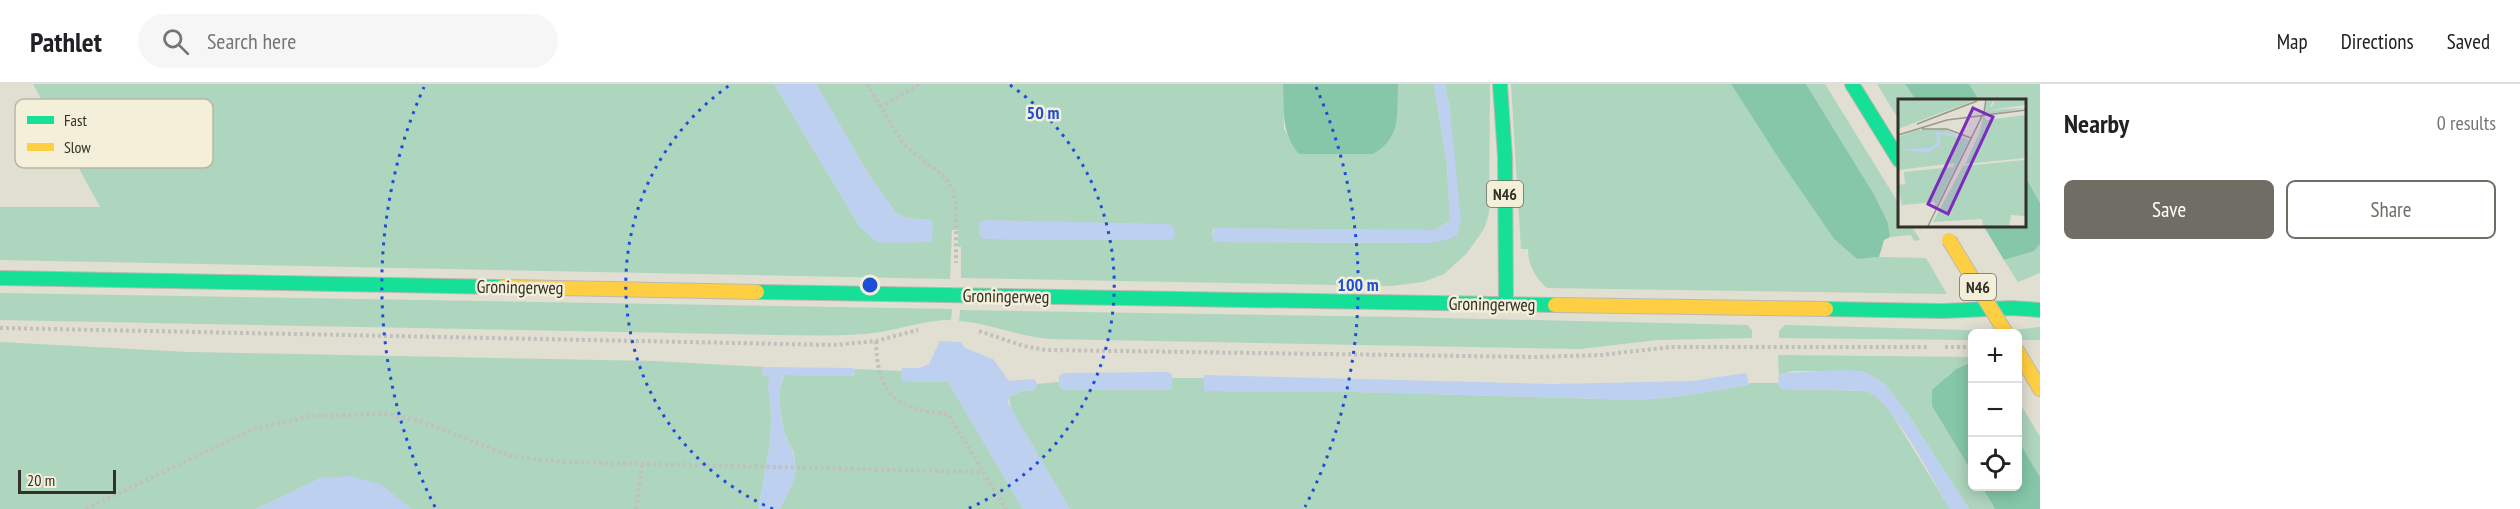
<!DOCTYPE html>
<html lang="en">
<head>
<meta charset="utf-8">
<style>
	body { margin:0; font-family:"PT Sans Narrow",sans-serif; background:#f6f6f6; color:#202124 }
	.controls { position:absolute; right:18px; bottom:18px; display:grid; overflow:hidden; border-radius:9px; box-shadow:0 3px 15px #0003 }
	.controls button { width:54px; height:54px; display:grid; place-items:center; padding:0; border:0; border-bottom:2px solid #e0e0e0; background:#fff; color:#202124; font:30px sans-serif }
	.scale { position:absolute; left:18px; bottom:15px; width:98px; box-sizing:border-box; padding-left:6px; border:3px solid #323028; border-top:0; font-size:16px; line-height:21px; white-space:nowrap; color:#323028; -webkit-text-stroke:4px #f4efd9; paint-order:stroke }
	.list { margin:0; padding:0; list-style:none }
	h2 { display:flex; justify-content:space-between; align-items:center; height:78px; margin:0; padding:0 24px; font-size:26px }
	h2 small { font-size:20px; font-weight:400; color:#757577 }
	.actions { display:flex; gap:12px; padding:18px 24px }
	.actions a { flex:1; padding:14px 0; border:2px solid #6f6d64; border-radius:9px; text-align:center; font-size:21px; color:#6f6d64 }
	.actions .main { background:#6f6d64; color:#fff }
	.icon { flex:none; width:33px; height:33px; fill:none; stroke:currentColor; stroke-width:2; stroke-linecap:round; stroke-linejoin:round }
	.map { position:relative; flex:none; width:2040px; height:425px; overflow:hidden }
	header { display:flex; align-items:center; gap:36px; box-sizing:border-box; height:84px; padding:0 30px; background:#fff; border-bottom:2px solid #e0e0e0 }
	header strong { font-size:28px }
	nav { display:flex; gap:33px; margin-inline-start:auto; font-size:21px }
	.search { width:420px; height:54px; background:#f6f6f6; display:flex; align-items:center; gap:15px; box-sizing:border-box; padding:0 21px; border-radius:33px; color:#757577; font-size:22px }
	main { display:flex }
	aside { flex:1; background:#fff }
	.map>svg:first-child { display:block }
	.green { fill:#aed5bd; fill-rule:evenodd }
	.forest { fill:#85c7a8 }
	.water { fill:#bed0ef }
	.lines { fill:none; stroke-linecap:round; stroke-linejoin:round }
	.fast-casing { stroke:#bcbab1; stroke-width:16 }
	.slow-casing { stroke:#bcbab1; stroke-width:16 }
	.path { stroke:#c2c0bc; stroke-width:4; stroke-dasharray:3 3; stroke-linecap:butt }
	.fast { stroke:#16e098; stroke-width:14 }
	.slow { stroke:#ffcf43; stroke-width:14 }
	.slow-bridge-casing { stroke:#bcbab4; stroke-width:16; stroke-linecap:butt }
	.slow-bridge { stroke:#ffcf43; stroke-width:14 }
	.ring { fill:none; stroke:#1d4ed8; stroke-width:3; stroke-dasharray:3 6 }
	.labels { text-anchor:middle; dominant-baseline:central; stroke-width:5; stroke-linejoin:round; paint-order:stroke }
	.shield { fill:#f4efd9; stroke:#6c695d; stroke-width:1.5 }
	.shield-label { font-size:16px; font-weight:bold; fill:#323028 }
	.street-label { font-size:18px; fill:#323028; stroke:#f4efd9 }
	.inset-road { fill:none; stroke:#9b988e; stroke-width:1.5 }
	.view { fill:#7b2cbf; fill-opacity:0.15; stroke:#7b2cbf; stroke-width:3 }
	.inset-edge { fill:none; stroke:#323028; stroke-width:3 }
	.key { fill:#f4efd9; stroke:#bab6a4; stroke-width:1.5 }
	.key-label { font-size:16px; fill:#323028 }
	.centre { fill:#1d4ed8; stroke:#f4efd9; stroke-width:3 }
	.ring-label { font-size:18px; text-anchor:middle; font-weight:bold; fill:#1d4ed8; stroke:#f4efd9; stroke-width:5; stroke-linejoin:round; paint-order:stroke }
</style>
</head>
<body>
<header>
<strong>Pathlet</strong>
<div class="search"><svg class="icon" aria-label="search" viewBox="0 0 24 24"><circle cx="10" cy="10" r="6"/><path d="M15 15l6 6"/></svg>Search here</div>
<nav><a>Map</a><a>Directions</a><a>Saved</a></nav>
</header>
<main>
<div class="map">
<svg width="2040" height="425" viewBox="0 0 2040 425">
	<rect width="100%" height="100%" fill="#e1ded2"/>
	<g class="green">
		<path d="M33 0H774L860 143 933 138 930 136 907 134 896 129 869 91 816 0H1283L1284 45 1299 70H1373C1402 54 1397 29 1398 0H1434L1447 82 1450 137 1434 146 1213 145 1212 152 1215 158 1428 159 1456 151 1450 25 1445 0H1490L1489 129 1484 145 1467 169 1444 190 1423 198 1391 202 961 194V163H958V146H952L950 195 0 176V123H100ZM980 138 1171 156 984 155 979 150Z"/>
		<path d="M1511 0H1731L1781 78 1834 155 1857 175 1879 173 1926 174 1947 210 1547 204C1535 193 1528 181 1528 165H1521Z"/>
		<path d="M1806 0H1825L1899 120V141H1911L1920 156 1914 157 1911 151 1890 153 1888 139 1875 112Z"/>
		<path d="M1877 0H1905L1916 16H1899V36Z"/>
		<path d="M1969 0H2040V119L2024 90V16H1979Z"/>
		<path d="M2040 160V189L2018 198 2004 176 2034 167Z"/>
		<path d="M0 209 952 225 951 236C926 236 904 244 881 248 847 253 811 251 777 251L0 236Z"/>
		<path d="M960 226 1400 233 1747 241 1752 246V254L1658 256 1580 265 1051 255C1019 253 990 239 959 237Z"/>
		<path d="M1785 241 2002 247 2040 243V256H2018V249H1972V256L1779 254V247Z"/>
		<path d="M0 258 188 268 654 277 763 283 762 291 767 292 770 295 768 302C776 344 766 384 758 425H412L321 394 256 425H0Z"/>
		<path d="M1778 271 1972 273V278C1945 290 1942 293 1932 322L1972 388V402L1982 403 1995 425H1969L1906 327 1885 300 1863 287H1792L1779 291Z"/>
		<path d="M855 285 902 287 901 297 948 298 1023 425H779C788 411 795 394 795 377 795 366 786 356 784 346 781 332 775 301 786 291L854 292Z"/>
		<path d="M1172 294H1204V307L1355 308 1639 316 1675 313 1749 301 1750 299H1778V302L1784 305 1867 307 1873 310 1882 317 1893 332 1950 425H1070L1011 325 1009 313 1019 308 1035 306 1037 300 1059 298V303L1064 306H1168L1172 304Z"/>
		<path d="M2018 316 2040 353V393L2018 356Z"/>
	</g>
	<g class="forest">
		<path d="M1283 0H1398C1397 29 1402 54 1373 70H1299C1281 49 1284 26 1283 0Z"/>
		<path d="M1731 0H1806L1875 112 1888 139 1890 153 1884 156 1879 173 1857 175 1834 155 1781 78Z"/>
		<path d="M1905 0H1969L1979 16H1916Z"/>
		<path d="M2024 90 2040 119V160L2034 167 2004 176 1983 141H2024Z"/>
		<path d="M1972 278V388L1932 322V306L1956 285Z"/>
		<path d="M2018 356 2040 393V425H1995L1982 403 2018 402Z"/>
	</g>
	<g class="water">
		<path d="M774 0H816L869 91 896 129 907 134 930 136 933 138 932 158 883 159 874 156 860 143Z"/>
		<path d="M1434 0H1445L1450 25 1461 135 1457 151 1446 156 1428 159 1215 158 1212 152 1215 144 1434 146 1450 137 1447 82Z"/>
		<path d="M985 136 1169 140 1175 145 1174 154 1171 156 983 155 979 150 980 138Z"/>
		<path d="M940 257 961 258 965 264 993 275 1009 297 1033 295 1036 297 1037 302 1035 306 1019 308 1009 313 1008 319 1070 425H1023L948 298 901 297 902 284H920L929 280Z"/>
		<path d="M763 283 852 284 855 285 854 292 786 291 782 294C778 310 780 335 785 350 790 362 796 373 796 386 794 401 786 413 779 425H758C766 384 776 344 768 302L769 295 767 292 762 291Z"/>
		<path d="M1841 286 1863 287 1885 300 1906 327 1969 425H1950C1933 397 1895 320 1867 307L1784 305 1778 302 1779 291 1784 289Z"/>
		<path d="M1168 288 1172 291V304L1168 306H1063L1059 303V292L1064 289Z"/>
		<path d="M1746 289 1749 301 1675 313 1639 316 1355 308 1204 307V291L1553 300 1692 297Z"/>
		<path d="M350 392 380 400 412 425H256L321 394Z"/>
	</g>
	<g class="lines">
		<g class="fast-casing">
			<g id="fast">
				<path d="M1500 0 1505 73 1506 221"/>
				<path d="M1852 0 1899 76"/>
				<path d="M0 194 502 203"/>
				<path d="M757 208 1555 221"/>
				<path d="M1826 225 1942 227 2011 224 2040 226"/>
			</g>
		</g>
		<g class="slow-casing">
			<g id="slow">
				<path d="M502 203 757 208"/>
				<path d="M1555 221 1826 225"/>
				<path d="M2018 268 2040 305"/>
			</g>
		</g>
		<g class="path">
			<path d="M867 0 904 61 945 93 953 107 956 122V179"/>
			<path d="M880 23 920 0"/>
			<path d="M0 244 834 261 876 257 918 246"/>
			<path d="M979 247 1024 262 1046 266 1535 273 1601 271 1671 263H1928"/>
			<path d="M876 257C877 310 896 326 948 330L1006 425"/>
			<path d="M1945 263H1972"/>
			<path d="M86 425 253 345 312 332 386 330 420 337 511 372 562 378 983 388"/>
			<path d="M636 425 642 381"/>
		</g>
		<use href="#fast" class="fast"/>
		<use href="#slow" class="slow"/>
		<g class="slow-bridge-casing">
			<path id="slow-bridge" d="M1949 156 2006 249"/>
		</g>
		<use href="#slow-bridge" class="slow-bridge"/>
	</g>
	<g class="ring">
		<path d="M773 425A244 244 0 0 1 730 1M1010 1A244 244 0 0 1 967 425"/>
		<path d="M435 423A488 488 0 0 1 424 3M1316 3A488 488 0 0 1 1305 423"/>
	</g>
	<g class="labels">
		<g class="shield">
			<rect x="1487" y="97" width="36" height="26" rx="4.5"/>
			<rect x="1960" y="190" width="36" height="26" rx="4.5"/>
		</g>
		<g class="shield-label">
			<text x="1505" y="110">N46</text>
			<text x="1978" y="203">N46</text>
		</g>
		<g class="street-label">
			<text transform="translate(520 203) rotate(1)">Groningerweg</text>
			<text transform="translate(1006 212) rotate(1)">Groningerweg</text>
			<text transform="translate(1492 220) rotate(1)">Groningerweg</text>
		</g>
	</g>
	<g transform="translate(1898 15)">
		<rect width="128" height="128" fill="#e1ded2"/>
		<path d="M2 0H79L0 34 63 6 0 30ZM89 0H96L92 7 94 8 97 0H127V6L91 11 127 9 86 17 88 21 127 16V59L67 65 82 33ZM46 30 71 41 37 110V103L4 106 0 86 7 85 6 73 55 68 57 64 0 71V38L19 31ZM127 61V117L113 116 111 127H85L84 120 35 123 65 67Z" fill="#aed5bd"/>
		<path d="M38 33 49 34 63 37 69 40V41L64 51 68 40 41 35 46 63 42 46 30 54 0 50 33 49 40 43 38 34 0 43Z" fill="#bed0ef"/>
		<path class="inset-road" d="M19 25 79 2M24 30H49L73 39M0 36 49 21 128 11M30 127 86 13 88 0"/>
		<path class="view" d="M75 9 95 18 50 115 30 105Z"/>
		<rect width="128" height="128" class="inset-edge"/>
	</g>
	<rect x="15" y="15" width="198" height="69" rx="9" class="key"/>
	<rect x="27" y="32" width="27" height="8" fill="#16e098"/>
	<rect x="27" y="59" width="27" height="8" fill="#ffcf43"/>
	<g class="key-label">
		<text x="64" y="42">Fast</text>
		<text x="64" y="69">Slow</text>
	</g>
	<circle cx="870" cy="201" r="9" class="centre"/>
	<g class="ring-label">
		<text x="1043" y="35">50 m</text>
		<text x="1358" y="207">100 m</text>
	</g>
</svg>
<div class="controls">
<button>+</button>
<button>−</button>
<button><svg class="icon" aria-label="locate" viewBox="0 0 24 24"><circle cx="12" cy="12" r="6"/><path d="M12 2v4M12 18v4M2 12h4M18 12h4"/></svg></button>
</div>
<div class="scale">20 m</div>
</div>
<aside>
<h2>Nearby<small>0 results</small></h2>
<ul class="list">
</ul>
<div class="actions"><a class="main">Save</a><a>Share</a></div>
</aside>
</main>
</body>
</html>
